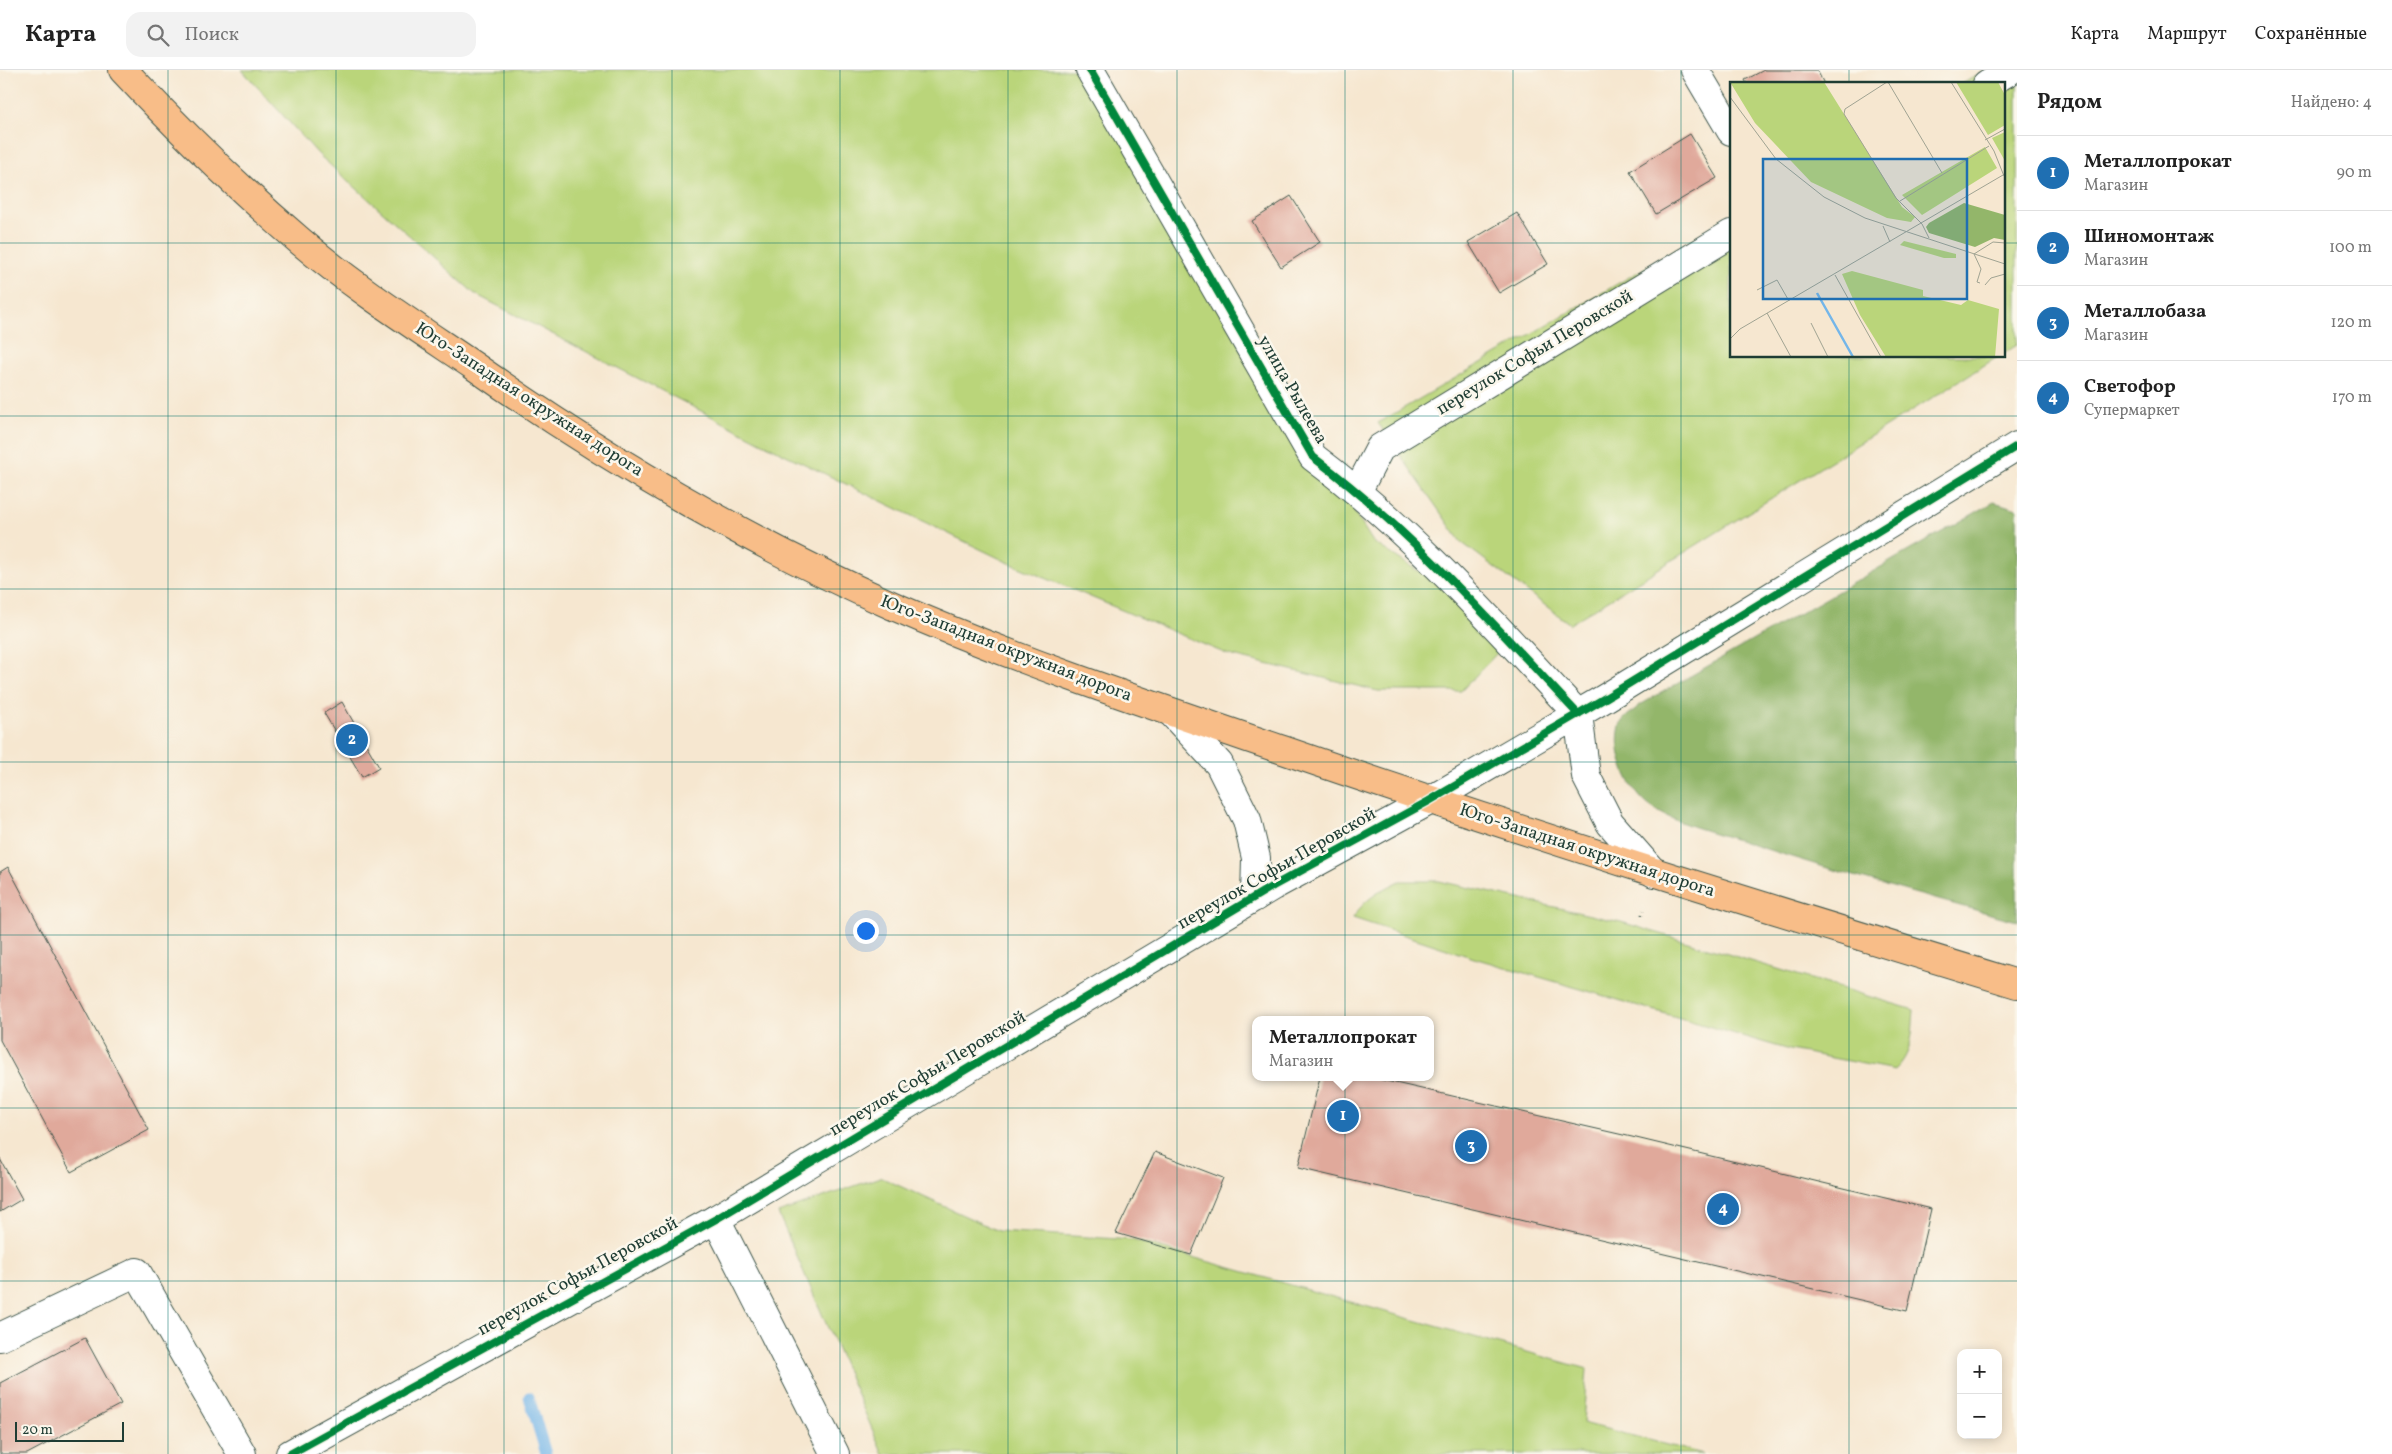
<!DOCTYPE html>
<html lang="ru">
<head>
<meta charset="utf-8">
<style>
	body { margin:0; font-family:Vollkorn,serif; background:#f2f2f2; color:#222 }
	.controls { position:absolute; right:15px; bottom:15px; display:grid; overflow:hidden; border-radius:10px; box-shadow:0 2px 12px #0003 }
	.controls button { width:45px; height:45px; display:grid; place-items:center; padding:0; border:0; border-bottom:1px solid #e0e0e0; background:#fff; color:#222; font:25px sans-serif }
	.scale { position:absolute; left:15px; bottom:12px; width:109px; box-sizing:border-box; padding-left:5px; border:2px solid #1f3d34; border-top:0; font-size:14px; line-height:18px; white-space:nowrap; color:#1f3d34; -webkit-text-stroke:4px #fbf7ec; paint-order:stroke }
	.you { position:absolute; left:865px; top:860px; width:18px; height:18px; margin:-12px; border:4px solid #fff; border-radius:50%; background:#1a73e8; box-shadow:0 0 0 8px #1a73e833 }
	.badge { display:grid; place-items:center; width:32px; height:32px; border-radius:50%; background:#1f6fb2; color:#fff; font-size:16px; font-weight:700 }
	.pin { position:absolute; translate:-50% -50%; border:2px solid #fff; box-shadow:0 1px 5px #0006 }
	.popup { position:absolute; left:1252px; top:946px; width:182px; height:65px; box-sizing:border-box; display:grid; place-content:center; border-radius:10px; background:#fff; filter:drop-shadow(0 1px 4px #0005); font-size:16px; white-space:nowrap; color:#767676 }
	.popup b { font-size:19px; color:#222 }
	.popup::after { content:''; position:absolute; left:50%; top:100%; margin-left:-10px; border:10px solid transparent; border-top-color:#fff }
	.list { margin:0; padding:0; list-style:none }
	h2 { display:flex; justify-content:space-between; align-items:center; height:65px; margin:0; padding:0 20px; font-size:21px }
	h2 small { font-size:16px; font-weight:400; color:#767676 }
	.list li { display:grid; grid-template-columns:32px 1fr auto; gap:15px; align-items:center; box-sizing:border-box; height:75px; padding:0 20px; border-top:1px solid #e0e0e0 }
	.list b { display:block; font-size:19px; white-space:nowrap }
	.list p { margin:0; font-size:16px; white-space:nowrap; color:#767676 }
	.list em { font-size:16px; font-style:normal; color:#767676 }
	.icon { flex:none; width:28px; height:28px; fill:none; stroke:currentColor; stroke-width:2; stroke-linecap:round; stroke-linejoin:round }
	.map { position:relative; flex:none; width:2017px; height:1384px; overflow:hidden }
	header { display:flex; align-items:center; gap:30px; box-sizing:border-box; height:70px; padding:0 25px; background:#fff; border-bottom:1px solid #e0e0e0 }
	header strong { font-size:24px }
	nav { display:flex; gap:28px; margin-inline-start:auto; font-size:18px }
	.search { width:350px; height:45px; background:#f2f2f2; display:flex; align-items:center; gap:12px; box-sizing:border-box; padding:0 18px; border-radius:15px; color:#767676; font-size:19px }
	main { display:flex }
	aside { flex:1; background:#fff }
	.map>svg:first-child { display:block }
	.green { fill:#bad57a; stroke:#6c8957 }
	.forest { fill:#93b66a; stroke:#597a4f }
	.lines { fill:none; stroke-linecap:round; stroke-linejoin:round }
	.stream { stroke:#74b6e9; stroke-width:11 }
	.building { fill:#e0a99b }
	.minor-casing { stroke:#3f564b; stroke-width:30 }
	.highway-casing { stroke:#3f564b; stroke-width:30 }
	.path { stroke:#3f564b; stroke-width:3; stroke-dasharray:1 4; stroke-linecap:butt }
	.minor { stroke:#fff; stroke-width:28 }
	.highway { stroke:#f8bd88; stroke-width:28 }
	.cycleway-casing { stroke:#fbf7ec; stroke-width:11 }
	.cycleway { stroke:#00873e; stroke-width:8 }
	.grid { fill:none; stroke:#0f766e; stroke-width:1; stroke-opacity:0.55 }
	.labels { text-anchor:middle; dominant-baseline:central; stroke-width:5; stroke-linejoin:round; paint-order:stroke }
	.street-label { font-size:18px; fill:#1f3d34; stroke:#fbf7ec }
	.inset-river { fill:none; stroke:#74b6e9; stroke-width:2.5 }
	.inset-road { fill:none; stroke:#a0a392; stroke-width:1 }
	.view { fill:#1f6fb2; fill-opacity:0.15; stroke:#1f6fb2; stroke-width:2.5 }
	.inset-edge { fill:none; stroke:#1f3d34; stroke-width:2.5 }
</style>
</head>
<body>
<header>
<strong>Карта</strong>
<div class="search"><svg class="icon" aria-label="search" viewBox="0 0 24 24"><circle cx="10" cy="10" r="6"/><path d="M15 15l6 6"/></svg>Поиск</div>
<nav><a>Карта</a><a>Маршрут</a><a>Сохранённые</a></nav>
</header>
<main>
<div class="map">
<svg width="2017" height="1384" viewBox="0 0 2017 1384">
	<rect width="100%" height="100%" fill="#fbf7ec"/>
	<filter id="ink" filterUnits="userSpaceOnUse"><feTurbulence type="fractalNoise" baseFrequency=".02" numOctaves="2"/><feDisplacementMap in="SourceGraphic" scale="10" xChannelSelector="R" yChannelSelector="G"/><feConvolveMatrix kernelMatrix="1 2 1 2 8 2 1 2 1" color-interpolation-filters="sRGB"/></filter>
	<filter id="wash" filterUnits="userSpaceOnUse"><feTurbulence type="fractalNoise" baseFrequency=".0096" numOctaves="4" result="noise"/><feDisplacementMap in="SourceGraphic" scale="20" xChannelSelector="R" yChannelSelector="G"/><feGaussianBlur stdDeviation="1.12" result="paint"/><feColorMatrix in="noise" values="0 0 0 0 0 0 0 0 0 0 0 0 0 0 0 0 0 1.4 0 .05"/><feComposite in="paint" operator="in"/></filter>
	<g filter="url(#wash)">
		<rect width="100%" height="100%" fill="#f6e7d0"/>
		<g class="green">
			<path d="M242 0H1077L1373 472 1460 528 1501 579 1461 621H1378L1229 585 1007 492 784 384 475 224 319 85Z"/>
			<path d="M1986 0H2017V275L2003 284V14H1962Z"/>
			<path d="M1731 148V286H1999L1570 554 1461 472 1378 353Z"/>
			<path d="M1400 811H1439L1621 852 1914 940C1912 963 1913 983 1895 1000L1790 980 1474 888 1353 848C1365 828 1380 821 1400 811Z"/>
			<path d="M880 1107 998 1161 1132 1170 1587 1299 1583 1353 1703 1384H883L778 1143Z"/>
		</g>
		<path class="forest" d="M1994 432 2017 439V851C1925 827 1834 801 1744 772 1714 762 1669 753 1646 733 1627 716 1612 678 1621 653 1624 647 1635 640 1640 635Z"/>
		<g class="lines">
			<path class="stream" d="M529 1327 546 1384"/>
		</g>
		<g id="blocks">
			<g class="building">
				<path d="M1764 0H1817L1824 14H1747L1745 10Z"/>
				<path d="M1690 64 1717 108 1656 144 1630 101Z"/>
				<path d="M1291 126 1320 172 1281 197 1252 151Z"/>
				<path d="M1517 143 1548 194 1499 223 1468 172Z"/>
				<path d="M342 632 379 697 362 707 324 643Z"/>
				<path d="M8 797 149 1060 71 1102 0 970V802Z"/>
				<path d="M1320 1007H1369L1632 1067 1931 1139 1907 1241 1298 1098Z"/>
				<path d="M1155 1082 1223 1108 1191 1185 1116 1163Z"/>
				<path d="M0 1089 22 1129 0 1142Z"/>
				<path d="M85 1268 121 1334 27 1384H0V1313Z"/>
			</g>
		</g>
	</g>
	<g filter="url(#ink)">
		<use href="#blocks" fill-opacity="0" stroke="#3f564b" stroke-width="1"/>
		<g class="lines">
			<g class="minor-casing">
				<g id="minor">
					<path d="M1090 0 1313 387C1412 461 1494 555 1578 644"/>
					<path d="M1695 0 1731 61"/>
					<path d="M1987 14 2011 0"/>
					<path d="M1358 420 1380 378 1731 164"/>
					<path d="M1172 643 1219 694 1247 750 1256 788 1255 827"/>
					<path d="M1578 644 1586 706 1610 753 1654 803"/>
					<path d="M716 1149 835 1384"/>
					<path d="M0 1267 137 1202 242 1384"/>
					<path d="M290 1384 716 1149 1273 816 1429 731 1607 627 2017 376"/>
				</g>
			</g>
			<g class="highway-casing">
				<path id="highway" d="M123 0C179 60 238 118 300 171 354 217 415 256 474 296 605 388 745 470 891 535 1018 591 1151 635 1283 680 1526 764 1771 839 2017 914"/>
			</g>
			<path class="path" d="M1642 845 1643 840"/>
			<use href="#minor" class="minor"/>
			<use href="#highway" class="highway"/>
			<g class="cycleway-casing">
				<g id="cycleway">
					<path d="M1090 0 1313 387C1412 461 1494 555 1578 644"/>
					<path d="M290 1384 716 1149 1273 816 1429 731 1607 627 2017 376"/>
				</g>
			</g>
			<use href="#cycleway" class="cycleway"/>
		</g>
	</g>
	<path class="grid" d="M168 0V1384M336 0V1384M504 0V1384M672 0V1384M840 0V1384M1008 0V1384M1177 0V1384M1345 0V1384M1513 0V1384M1681 0V1384M1849 0V14M0 173H1731M2003 173H2017M1849 286V1384M0 346H2017M0 519H2017M0 692H2017M0 865H2017M0 1038H2017M0 1211H2017"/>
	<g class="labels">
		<g class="street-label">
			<text transform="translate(1535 283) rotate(-31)">переулок Софьи Перовской</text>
			<text transform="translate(1292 320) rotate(60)">улица Рылеева</text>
			<text transform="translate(529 330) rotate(33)">Юго-Западная окружная дорога</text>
			<text transform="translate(1006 579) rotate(21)">Юго-Западная окружная дорога</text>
			<text transform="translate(1587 781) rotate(18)">Юго-Западная окружная дорога</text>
			<text transform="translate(1277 799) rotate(-30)">переулок Софьи Перовской</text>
			<text transform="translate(928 1004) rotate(-31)">переулок Софьи Перовской</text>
			<text transform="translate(578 1207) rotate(-29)">переулок Софьи Перовской</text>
		</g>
	</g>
	<g transform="translate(1730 12)">
		<rect width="275" height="275" fill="#f6e7d0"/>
		<path d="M0 0H94L172 125 185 135 181 140 157 136 81 100 25 41ZM226 0H268L275 13V43L258 53ZM275 50V79L262 56ZM255 65 267 86 192 133 172 113ZM174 159 226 172V176H214L170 163ZM122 189 193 208V214L231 223 238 218 269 227 265 275H156L130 233 112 192Z" fill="#bad57a"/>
		<path d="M234 121 275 133V158L264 156 245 165 199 151 196 145 199 141Z" fill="#93b66a"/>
		<path class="inset-river" d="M87 211 123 275"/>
		<path class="inset-road" d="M157 0 115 27 114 32 166 116 192 142M158 0 212 91M221 0 264 69 274 94M0 15 46 77 94 115 135 136 275 182M255 58 275 47M170 119 259 64M192 142 199 156M153 144 160 160M105 193 151 275M250 201 247 200 251 187 244 172 263 160 275 161M255 203 261 196 275 192M27 208 47 198 59 219M37 231 61 275M81 241 98 275M0 257 10 247 273 93"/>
		<path class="view" d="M33 77H237V217H33Z"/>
		<rect width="275" height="275" class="inset-edge"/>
	</g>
</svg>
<div class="controls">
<button>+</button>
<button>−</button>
</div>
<div class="scale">20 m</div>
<div class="you"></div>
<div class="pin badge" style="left:1343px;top:1046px">1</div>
<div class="popup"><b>Металлопрокат</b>Магазин</div>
<div class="pin badge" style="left:352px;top:670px">2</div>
<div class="pin badge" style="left:1471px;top:1076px">3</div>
<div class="pin badge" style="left:1723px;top:1139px">4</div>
</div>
<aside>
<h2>Рядом<small>Найдено: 4</small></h2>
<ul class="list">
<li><span class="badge">1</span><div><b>Металлопрокат</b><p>Магазин</p></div><em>90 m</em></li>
<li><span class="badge">2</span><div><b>Шиномонтаж</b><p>Магазин</p></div><em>100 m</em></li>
<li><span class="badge">3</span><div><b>Металлобаза</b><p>Магазин</p></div><em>120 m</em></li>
<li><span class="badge">4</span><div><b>Светофор</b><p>Супермаркет</p></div><em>170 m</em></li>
</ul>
</aside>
</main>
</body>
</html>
